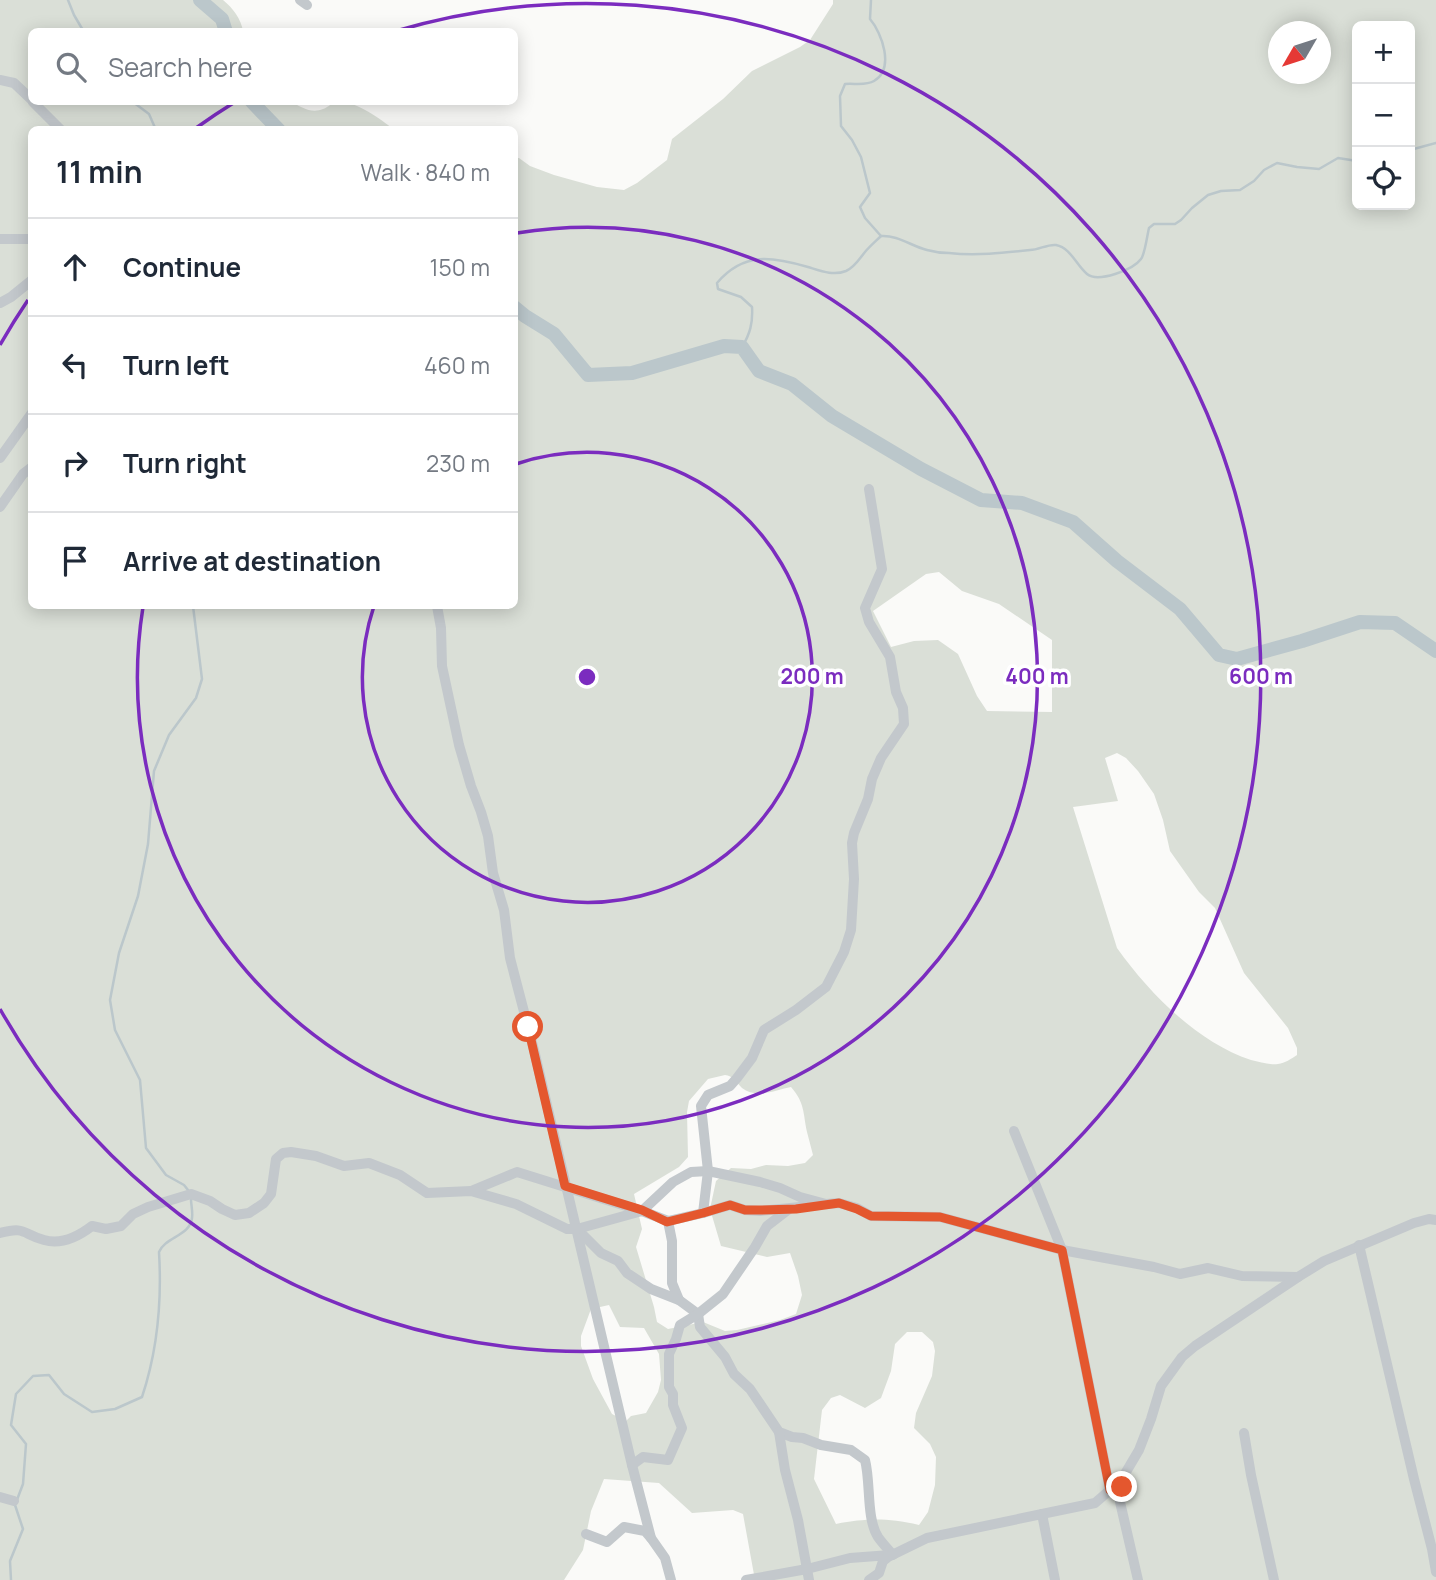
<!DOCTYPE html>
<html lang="en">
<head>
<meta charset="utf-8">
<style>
	body { margin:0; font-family:Manrope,sans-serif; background:#f6f6f7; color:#1f2937 }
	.controls { position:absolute; right:21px; top:21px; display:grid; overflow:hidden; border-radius:10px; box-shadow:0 4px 18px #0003 }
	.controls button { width:63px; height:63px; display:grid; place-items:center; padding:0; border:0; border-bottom:2px solid #e0e1e3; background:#fff; color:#1f2937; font:35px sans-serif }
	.compass { position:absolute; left:1268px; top:21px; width:63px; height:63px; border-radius:50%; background:#fff; box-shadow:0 4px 18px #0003; rotate:231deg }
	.stop { position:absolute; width:21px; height:21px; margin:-16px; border:5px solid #e4572e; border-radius:50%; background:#fff }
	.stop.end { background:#e4572e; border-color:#fff; box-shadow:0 2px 7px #0008 }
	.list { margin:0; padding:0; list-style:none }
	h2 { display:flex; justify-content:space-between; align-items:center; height:91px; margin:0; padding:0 28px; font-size:30px }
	h2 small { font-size:23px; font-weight:400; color:#747a83 }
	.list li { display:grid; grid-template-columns:46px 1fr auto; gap:21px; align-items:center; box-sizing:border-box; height:98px; padding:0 28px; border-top:2px solid #e0e1e3 }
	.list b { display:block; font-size:26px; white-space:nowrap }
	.list em { font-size:23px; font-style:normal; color:#747a83 }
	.icon { flex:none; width:38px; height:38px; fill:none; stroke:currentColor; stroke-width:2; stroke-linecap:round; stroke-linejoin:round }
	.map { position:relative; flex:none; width:1436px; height:1580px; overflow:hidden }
	.search { position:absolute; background:#fff; box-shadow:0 4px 18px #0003; left:28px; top:28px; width:490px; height:77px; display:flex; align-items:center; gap:18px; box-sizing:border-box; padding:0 24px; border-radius:10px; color:#747a83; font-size:26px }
	.panel { position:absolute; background:#fff; box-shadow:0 4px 18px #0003; left:28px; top:126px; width:490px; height:483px; border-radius:10px }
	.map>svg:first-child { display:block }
	.green { fill:#dadfd7; fill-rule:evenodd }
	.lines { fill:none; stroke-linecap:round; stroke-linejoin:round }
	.stream { stroke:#bbc7cb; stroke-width:2.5 }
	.river { stroke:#bbc7cb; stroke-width:14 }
	.minor { stroke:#c3c8cc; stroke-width:10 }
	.route { stroke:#e4572e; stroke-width:9 }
	.ring { fill:none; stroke:#7b2cbf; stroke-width:3.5 }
	.centre { fill:#7b2cbf; stroke:#fff; stroke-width:3.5 }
	.ring-label { font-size:21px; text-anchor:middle; font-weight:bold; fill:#7b2cbf; stroke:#fff; stroke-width:7; stroke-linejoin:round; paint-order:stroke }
</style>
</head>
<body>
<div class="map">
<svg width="1436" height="1580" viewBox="0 0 1436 1580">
	<rect width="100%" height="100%" fill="#fafaf8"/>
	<path class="green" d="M0 0H223C233 8 241 19 243 31L32 32V102H291C302 107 311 114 323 109 329 107 332 102 338 102 354 100 382 120 393 129L32 130V606H514L515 158H519L530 166 554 175 597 187 624 190 637 183 667 160 672 139 723 99 752 71 800 47 810 40 833 4V0H1436V1580H755L743 1514 733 1510 692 1513 659 1483 604 1479 591 1511 583 1550 564 1580H0ZM1357 26H1410V205H1357ZM1278 32H1320V74H1278ZM939 572 962 591 999 604 1052 640V712L987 711 977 696 958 654 938 640 914 641 891 647 873 611 926 574ZM1117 753 1126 758 1138 771 1154 794 1163 820 1170 851 1199 892 1215 908 1244 973 1288 1028 1297 1048V1055C1291 1059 1285 1063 1278 1064 1269 1065 1260 1062 1251 1060 1197 1042 1150 994 1117 948L1073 807 1118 801 1105 758ZM725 1075C733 1076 736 1082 742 1088 756 1099 776 1090 791 1087 805 1103 803 1113 807 1132 809 1140 811 1147 813 1155L805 1163 788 1166 766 1165 751 1169 731 1168 716 1181 710 1209 721 1246 767 1257 790 1253 798 1276 802 1295 796 1314 780 1320 737 1330 725 1331 703 1322 668 1329 657 1322 654 1307 636 1247 642 1229 634 1194 679 1167 688 1157 687 1112 689 1101 708 1079ZM609 1305 620 1327 644 1328 659 1354 661 1380 658 1392 646 1413 631 1416 626 1421 612 1414 593 1379 581 1346V1336L591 1309ZM907 1332H922L933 1342 935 1351 932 1376 916 1413 914 1428 930 1444 936 1457 935 1485 928 1512 919 1525C887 1518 868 1518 836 1524L814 1479 822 1410 831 1398 840 1395 865 1408 881 1398 891 1371 895 1344Z"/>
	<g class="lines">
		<g class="stream">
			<path d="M68 0 74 15 84 32"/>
			<path d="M871 0 870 19C882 33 895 69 874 81 866 86 854 83 845 84L840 96 841 126 852 140 861 157 870 193 860 207 865 218 881 236"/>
			<path d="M133 102 149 114 156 130"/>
			<path d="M1410 150 1436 143"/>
			<path d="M742 347C750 334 753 323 752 307L741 297 718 289 717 283C744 251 773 257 808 267 821 271 833 276 846 271 855 267 859 259 865 252 870 246 876 241 881 236 898 235 911 246 927 250 934 252 942 253 949 253 975 256 1003 253 1030 250 1039 250 1047 244 1056 245 1071 248 1076 265 1087 274 1098 283 1133 270 1141 259 1145 254 1147 236 1149 228L1154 224H1175L1181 220 1192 208 1208 195 1221 191 1240 190 1254 181 1264 170 1277 163 1297 167 1319 169 1338 158 1357 161"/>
			<path d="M188 1190 184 1185 166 1175 146 1148 140 1080 115 1030 110 1000 119 953 138 896 148 844 154 771 169 735 196 698 202 679 193 606"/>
			<path d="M11 1580 10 1561 23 1529 15 1505 23 1484 26 1444 11 1425 16 1394 33 1376 49 1375 64 1394 92 1412 115 1409 142 1397C158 1349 162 1302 159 1252 165 1237 190 1236 192 1218 193 1212 191 1205 191 1199"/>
		</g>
		<g class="river">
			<path d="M200 0 222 19 226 32"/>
			<path d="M252 102 279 130"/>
			<path d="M514 307 525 316 554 334 588 375 632 373 724 346 742 347 759 371 792 384 832 416 921 469 981 500 1022 503 1073 522 1117 561 1180 609 1219 655 1237 659 1302 641 1360 622 1395 623 1436 651"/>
		</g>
		<g class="minor">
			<path d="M300 0 307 5"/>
			<path d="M0 80 14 83 32 100"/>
			<path d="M33 102 61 130"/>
			<path d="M0 239H32"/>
			<path d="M0 303 11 297 32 280"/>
			<path d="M0 458 32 413"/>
			<path d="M0 507 23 474 32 467"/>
			<path d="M437 606 441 628 442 666 459 745 471 786 481 812 488 836 493 873 504 910 510 958 534 1050 632 1465 651 1538 665 1558 671 1580"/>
			<path d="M1014 1131 1062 1250 1110 1490"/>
			<path d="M471 1191 517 1172 642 1211 673 1182 691 1172 708 1171 760 1182 780 1188 800 1197 826 1204 839 1203 857 1208 871 1216 940 1217 1062 1250 1154 1267 1180 1274 1208 1268 1242 1276 1298 1277 1324 1261 1414 1223 1429 1219 1436 1220"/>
			<path d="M703 1213 708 1171 701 1106 708 1095 730 1086 737 1078 752 1058 764 1030 796 1010 826 987 844 952 851 930 854 879 852 843 854 833 868 799 872 779 881 758 904 724 903 708 896 692 890 657 869 622 865 608 882 569 869 489"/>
			<path d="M668 1221 672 1241V1283L679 1300"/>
			<path d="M577 1229 601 1253 618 1261 627 1273 651 1289 679 1300 698 1314 700 1327 725 1357 734 1374 750 1389 779 1432 792 1437 803 1438 821 1445 851 1450 865 1460C871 1483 866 1518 878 1537 882 1543 888 1549 893 1555"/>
			<path d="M0 1233C26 1226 22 1234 44 1240 61 1245 79 1236 92 1226L106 1229 121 1226 133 1214 148 1207 191 1194 210 1201 222 1209 235 1215 249 1213 264 1203 271 1194 276 1159 283 1153 291 1152 316 1156 344 1166 369 1163 400 1175 427 1193 471 1191 516 1204 567 1229H577L642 1211 668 1221 703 1213 730 1205 745 1210 760 1211 820 1205"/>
			<path d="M1359 1245 1414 1479 1432 1549 1436 1572"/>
			<path d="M779 1432 785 1470 798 1520 809 1580"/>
			<path d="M1244 1433 1251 1475 1274 1580"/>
			<path d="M632 1465 643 1457 668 1460 682 1428 673 1405V1394L669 1387V1354L676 1339 680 1325 698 1314 723 1294 755 1247 767 1226 789 1209"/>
			<path d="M1122 1487 1120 1502 1138 1580"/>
			<path d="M0 1497 14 1501"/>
			<path d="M1042 1514 1055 1580"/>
			<path d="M586 1534 607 1542 624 1527 645 1531 651 1538"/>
			<path d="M746 1580 807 1569 850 1558 890 1555"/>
			<path d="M869 1580 879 1573 883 1561 888 1557 927 1538 1095 1503 1110 1490 1122 1487 1126 1472 1139 1450 1151 1419 1161 1386 1182 1357 1195 1346 1298 1277"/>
		</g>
	</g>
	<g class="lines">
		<path class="route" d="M528 1027 565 1186 642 1210 667 1222 703 1213 730 1205 745 1210H760L796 1209 839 1203 857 1209 871 1216 940 1217 1062 1250 1110 1490 1122 1487"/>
	</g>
	<g class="ring">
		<path d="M516 464A225 225 0 1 1 374 606"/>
		<path d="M517 233A450 450 0 1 1 143 607"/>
		<path d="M0 345A674 674 0 0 1 28 300M196 128A674 674 0 0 1 235 102M396 31A674 674 0 1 1 0 1009"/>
	</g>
	<circle cx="587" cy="677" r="10" class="centre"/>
	<g class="ring-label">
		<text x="812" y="684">200 m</text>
		<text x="1037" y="684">400 m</text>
		<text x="1261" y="684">600 m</text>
	</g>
</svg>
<div class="controls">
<button>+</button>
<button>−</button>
<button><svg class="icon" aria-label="locate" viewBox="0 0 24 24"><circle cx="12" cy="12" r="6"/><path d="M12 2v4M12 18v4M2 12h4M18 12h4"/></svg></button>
</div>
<svg class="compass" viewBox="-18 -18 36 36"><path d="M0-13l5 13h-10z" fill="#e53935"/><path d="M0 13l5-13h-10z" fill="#747a83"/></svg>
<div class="stop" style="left:528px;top:1027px"></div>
<div class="stop end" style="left:1122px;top:1487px"></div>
<div class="search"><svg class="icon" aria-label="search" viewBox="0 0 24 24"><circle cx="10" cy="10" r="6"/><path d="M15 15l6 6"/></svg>Search here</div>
<section class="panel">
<h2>11 min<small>Walk · 840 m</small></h2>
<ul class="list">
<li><svg class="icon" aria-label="ahead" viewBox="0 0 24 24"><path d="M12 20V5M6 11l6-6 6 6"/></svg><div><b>Continue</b></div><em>150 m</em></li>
<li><svg class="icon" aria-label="left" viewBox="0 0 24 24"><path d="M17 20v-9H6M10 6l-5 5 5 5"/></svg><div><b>Turn left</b></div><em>460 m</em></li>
<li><svg class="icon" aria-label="right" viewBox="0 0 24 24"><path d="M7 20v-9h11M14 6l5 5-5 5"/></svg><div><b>Turn right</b></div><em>230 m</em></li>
<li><svg class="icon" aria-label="arrive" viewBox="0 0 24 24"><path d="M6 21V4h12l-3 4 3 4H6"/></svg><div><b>Arrive at destination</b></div></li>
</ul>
</section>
</div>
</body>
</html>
